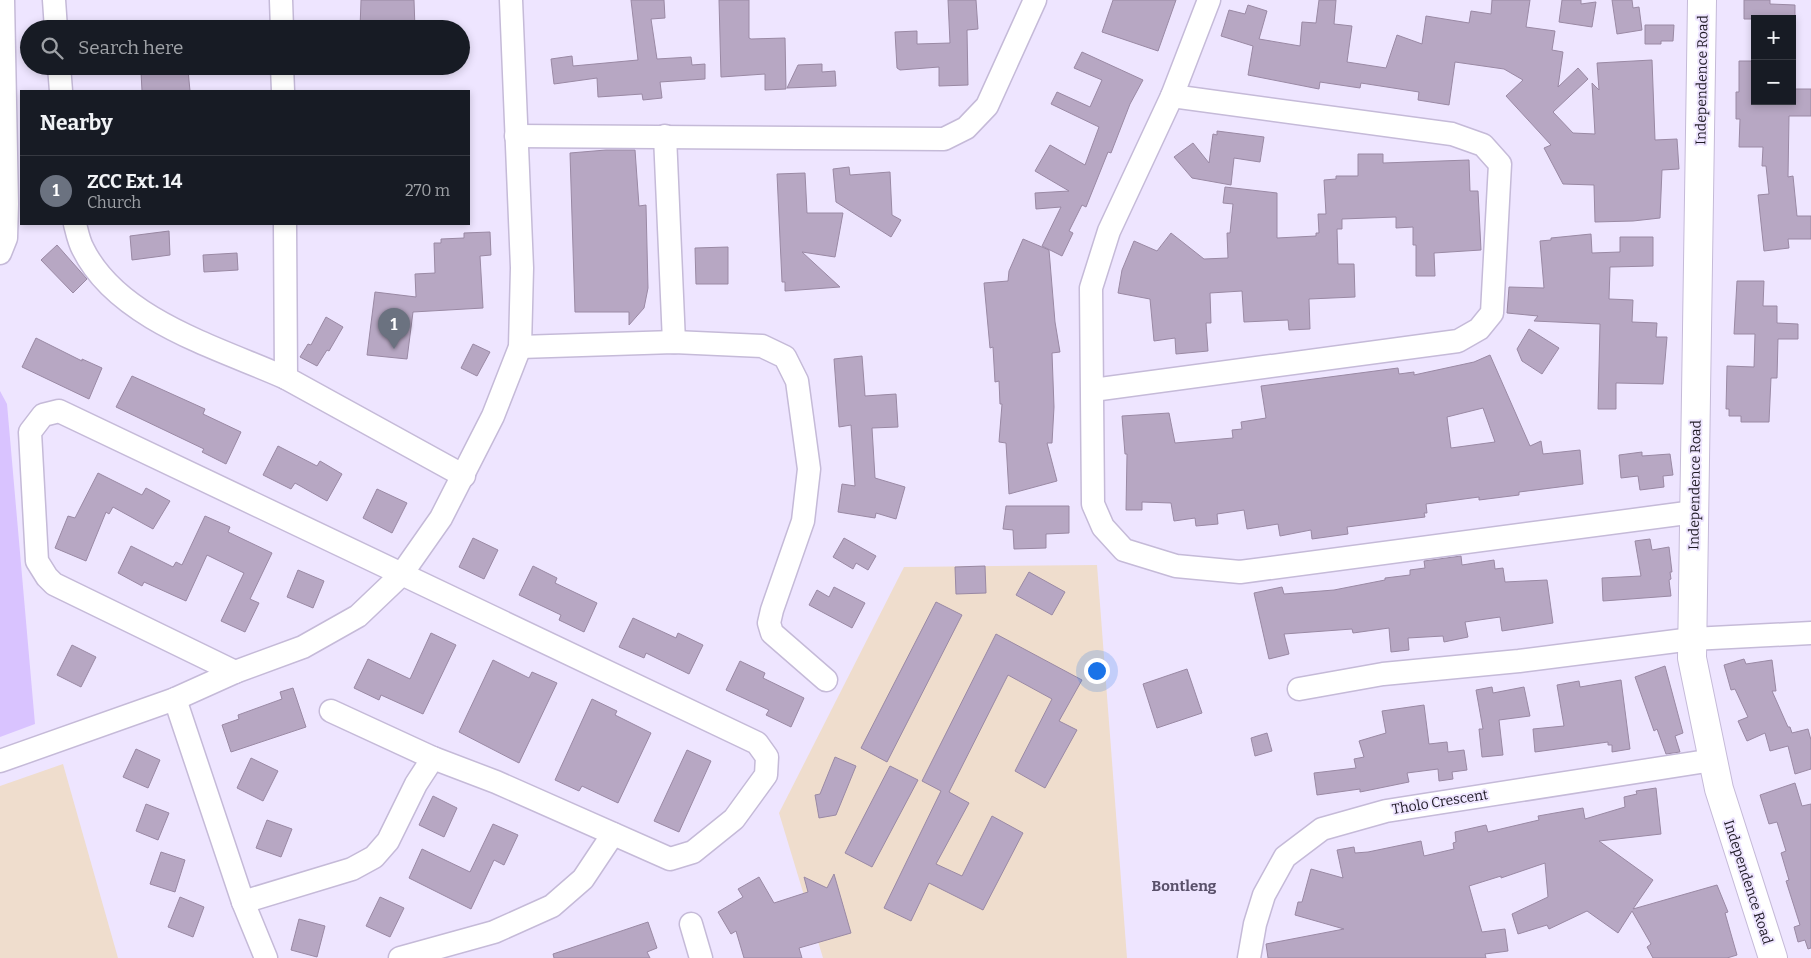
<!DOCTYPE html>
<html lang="en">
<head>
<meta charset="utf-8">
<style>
	body { margin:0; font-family:Bitter,serif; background:#20242c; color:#f1f3f6 }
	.controls { position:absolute; right:15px; top:15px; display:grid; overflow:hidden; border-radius:0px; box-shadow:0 2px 8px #0003 }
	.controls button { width:45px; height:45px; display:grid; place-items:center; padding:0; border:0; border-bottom:1px solid #363941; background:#171b24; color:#f1f3f6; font:25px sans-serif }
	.you { position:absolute; left:1096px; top:670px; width:18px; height:18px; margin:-12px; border:4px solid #fff; border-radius:50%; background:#1a73e8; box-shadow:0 0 0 8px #1a73e833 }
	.badge { display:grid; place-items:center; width:32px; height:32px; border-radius:50%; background:#8c9099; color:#fff; font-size:16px; font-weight:700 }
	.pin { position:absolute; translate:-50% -41px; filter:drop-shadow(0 1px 2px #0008) }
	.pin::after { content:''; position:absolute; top:26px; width:18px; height:15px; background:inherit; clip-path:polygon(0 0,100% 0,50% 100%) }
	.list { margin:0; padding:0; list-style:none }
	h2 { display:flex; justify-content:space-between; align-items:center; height:65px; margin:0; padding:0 20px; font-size:21px }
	h2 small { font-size:16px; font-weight:400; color:#9ea1a6 }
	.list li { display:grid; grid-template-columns:32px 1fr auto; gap:15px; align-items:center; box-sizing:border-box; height:70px; padding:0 20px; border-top:1px solid #363941 }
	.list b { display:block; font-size:19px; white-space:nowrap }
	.list p { margin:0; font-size:16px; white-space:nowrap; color:#9ea1a6 }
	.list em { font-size:16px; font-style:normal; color:#9ea1a6 }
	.icon { flex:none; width:28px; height:28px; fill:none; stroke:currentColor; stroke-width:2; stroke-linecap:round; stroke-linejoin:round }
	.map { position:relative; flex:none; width:1811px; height:958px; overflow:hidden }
	.search { position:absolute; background:#171b24; box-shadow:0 2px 8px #0003; left:20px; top:20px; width:450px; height:55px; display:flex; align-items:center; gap:12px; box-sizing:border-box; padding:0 18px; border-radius:28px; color:#9ea1a6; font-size:19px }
	.panel { position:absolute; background:#171b24; box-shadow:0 2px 8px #0003; left:20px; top:90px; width:450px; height:135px; border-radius:0px }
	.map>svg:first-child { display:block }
	.education { fill:#efddcd }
	.green { fill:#d9c3ff }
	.building { fill:#b7a7c3; stroke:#9a89a4; fill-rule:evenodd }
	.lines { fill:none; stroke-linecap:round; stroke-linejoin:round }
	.minor-casing { stroke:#c5bad8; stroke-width:25 }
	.tertiary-casing { stroke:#c5bad8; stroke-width:30 }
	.minor { stroke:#fff; stroke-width:22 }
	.tertiary { stroke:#fff; stroke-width:28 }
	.labels { text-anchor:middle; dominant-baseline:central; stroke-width:4; stroke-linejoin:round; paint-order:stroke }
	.street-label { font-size:14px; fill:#1e1924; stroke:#eee5ff }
	.neighbourhood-label { font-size:15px; font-weight:bold; fill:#59506a; stroke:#eee5ff }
</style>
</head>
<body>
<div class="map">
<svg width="1811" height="958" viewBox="0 0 1811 958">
	<rect width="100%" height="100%" fill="#eee5ff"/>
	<g class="education">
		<path d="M1097 565 1127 958H823L779 813 904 567Z"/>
		<path d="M63 764 118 958H0V786Z"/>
	</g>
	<path class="green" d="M0 391 7 404 35 724 0 737Z"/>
	<g class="building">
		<path d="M361 0H414L415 29H360Z"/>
		<path d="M631 0H664L665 18 651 19 657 59 691 57 692 65 705 64V79L660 82 662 98 643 100 642 94 598 97 597 78 554 84 551 59 572 56 573 66 638 60Z"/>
		<path d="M719 0H749V38L751 39 785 38 786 89 765 90V74L721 77Z"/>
		<path d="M948 0H976L978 29 967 30 968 85 939 86V67L900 70 897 68 895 32 917 31V44L950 43Z"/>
		<path d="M1113 0H1176L1158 51 1102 32Z"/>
		<path d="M1319 0H1336L1334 24 1352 26 1347 62 1386 68 1397 35 1422 44 1426 16 1469 23 1471 11 1491 14 1492 0H1530L1526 27 1555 31 1552 50 1563 52 1558 87 1578 68 1588 79 1553 112 1573 133 1595 134 1592 83 1599 90 1597 63 1652 60 1655 140 1677 139 1679 169 1662 170 1660 218 1633 221 1595 222 1594 185 1563 184 1544 148 1551 145 1506 96 1523 80 1504 69 1455 62 1449 105 1418 100 1419 92 1361 83 1360 88 1320 82 1319 89 1248 75 1253 46 1221 36 1229 10 1245 14 1248 5 1267 11 1259 39 1300 46 1302 22 1316 23Z"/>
		<path d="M1562 0H1581V4L1596 2 1592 27 1559 22Z"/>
		<path d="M1612 0H1632L1633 8 1639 7 1642 30 1617 34Z"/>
		<path d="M1744 0H1770V4L1795 5V19H1744Z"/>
		<path d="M1645 25H1674L1673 41H1661V44H1645Z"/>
		<path d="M1082 52 1143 80 1130 104 1111 153 1108 152 1086 207 1082 205 1069 231 1073 233 1062 256 1042 246 1061 207 1036 209 1035 193 1069 191 1035 171 1050 145 1085 165 1099 127 1051 104 1057 92 1090 107 1102 80 1074 68Z"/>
		<path d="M1739 61H1755V101H1792V89H1811V116H1789L1788 177 1793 176 1797 216H1811V239H1788L1789 248 1764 251 1758 195 1769 194 1766 166H1762L1763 147H1739L1740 119H1736V92H1739Z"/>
		<path d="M822 64V72L835 71 836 86 787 88 798 65Z"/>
		<path d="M188 70 190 91H142L141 72Z"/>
		<path d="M1217 131 1264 137 1260 162 1234 158 1231 185 1192 178 1174 157 1193 143 1209 163 1213 134 1217 135Z"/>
		<path d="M606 150H635L639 206 646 205 648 288 644 308 629 325V312H575L570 153Z"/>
		<path d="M1358 154H1383V163L1469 160 1470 191H1478L1481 250 1434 253 1435 276H1416V245H1413V227L1396 228V217L1342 219V229H1337L1338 264H1354L1355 297 1309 299 1310 329 1289 330 1288 320 1244 322 1242 291 1210 293 1211 323H1206L1208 351 1176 354 1175 338 1154 341 1150 299 1118 293 1122 270 1134 241 1157 251 1171 233 1204 259 1228 258 1227 233H1230L1233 204 1223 203 1225 187 1277 193V238L1316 236V233H1319L1318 214H1326L1324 180 1336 179V176H1358Z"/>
		<path d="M849 167 850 175 890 172 892 215 901 220 891 237 836 202 833 169Z"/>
		<path d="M805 173 807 213H843L835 257 802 252 840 287 785 291V282H782L777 174Z"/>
		<path d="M169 231 170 255 132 260 130 236Z"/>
		<path d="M490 232 491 255 480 256 483 308 413 312 407 359 367 355 375 292 416 297 415 274 435 273 434 243H441V239L464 238V233Z"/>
		<path d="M1591 234 1592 253 1620 252V237H1653V266L1610 267 1609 299 1633 300 1632 322 1657 323 1656 337H1667L1663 384 1616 383V409H1598L1600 324 1534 321 1538 316 1507 313 1509 287 1544 288 1540 241 1551 240V238Z"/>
		<path d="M1023 239 1049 250 1055 322 1060 352 1052 353 1054 407 1052 443H1047L1057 481 1009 494 1006 443 999 442 1002 404H1000L999 381 995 382 993 347 990 348 984 283 1008 281 1009 271Z"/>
		<path d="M57 245 87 279 73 293 41 260Z"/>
		<path d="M728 247V284H696L695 248Z"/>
		<path d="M237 253 238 270 204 272 203 255Z"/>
		<path d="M1737 281H1764L1763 306H1777V323L1798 324V339H1778L1777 378H1771L1769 422H1741V416H1729V409H1726L1727 366 1754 367 1755 334H1734Z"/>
		<path d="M326 317 343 327 329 351 327 350 317 366 300 357 308 344 311 345Z"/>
		<path d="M1529 329 1559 348 1542 374 1522 361 1517 349Z"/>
		<path d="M36 338 82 361V359L102 368 89 399 22 367Z"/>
		<path d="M473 344 490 352 477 376 461 368Z"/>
		<path d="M1490 355 1530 446 1541 441 1543 454 1580 450 1583 484 1519 492V495L1479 500V497L1426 504 1427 513H1424L1425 517 1347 527 1348 534 1312 539 1311 530 1280 536 1278 524 1247 529 1244 510 1217 514 1218 524 1196 526 1195 518 1174 521 1171 503 1142 502V510H1126L1127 454H1125L1122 416 1169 413 1175 443 1233 438 1232 430 1242 429 1241 422 1266 418 1261 386 1398 368 1399 374 1414 372V375L1474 362ZM1483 408 1495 442 1451 448 1447 417Z"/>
		<path d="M862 356 865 396 896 394 898 427 872 428 875 478 905 487 896 519 876 513 875 518 838 512 842 484 855 486 851 425 839 427 834 359Z"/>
		<path d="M132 376 205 409 203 414 241 432 226 464 202 452 204 449 116 407Z"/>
		<path d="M278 446 317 466 320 461 342 474 327 501 295 483 291 489 263 475Z"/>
		<path d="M1642 452V456L1670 454 1673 475 1663 476 1664 487 1640 490 1638 476 1621 478 1619 455Z"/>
		<path d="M98 473 142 495 146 488 170 501 153 529 113 507 109 514 106 512 86 561 55 548 68 516 75 518Z"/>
		<path d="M377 489 407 503 392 533 363 518Z"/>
		<path d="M1006 506H1069V533L1046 534V548L1014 549 1013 530 1003 529Z"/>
		<path d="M205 516 230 527 228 532 272 553 250 599 259 603 245 632 221 621 244 573 207 555 186 601 144 582 142 586 118 573 131 546 173 567 176 562 182 565Z"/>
		<path d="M473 538 498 550 484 579 459 567Z"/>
		<path d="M844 538 876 556 868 570 856 563 853 569 833 557Z"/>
		<path d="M1650 539 1652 550 1669 547 1672 572H1670L1671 579 1669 580 1671 596 1603 601 1602 578 1641 576 1635 541Z"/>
		<path d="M1461 556 1462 565 1494 560 1495 569 1503 568 1505 582 1547 580 1553 623 1502 631 1500 617 1465 622 1468 637 1444 642 1443 636 1408 638 1409 650 1391 652 1389 628 1353 633 1352 629 1284 634 1289 654 1269 659 1254 593 1282 587 1284 594 1334 590 1385 580V578L1410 575V570L1425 568 1424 561Z"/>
		<path d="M533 566 557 578 555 583 597 603 584 632 559 620 561 615 519 595Z"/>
		<path d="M985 566 986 593 956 594 955 567Z"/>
		<path d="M298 570 324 581 313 608 287 597Z"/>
		<path d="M1029 572 1065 592 1052 615 1016 595Z"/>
		<path d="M834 587 865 603 852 628 809 605 817 590 829 597Z"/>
		<path d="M936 602 962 615 887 762 861 748Z"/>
		<path d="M633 618 676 638 678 633 703 645 689 674 646 653 644 658 619 647Z"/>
		<path d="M431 633 456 645 423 714 381 695 379 700 354 688 368 659 410 679Z"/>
		<path d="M996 634 1082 680 1059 721 1077 730 1045 788 1015 771 1052 699 1008 675 949 792 969 803 936 864 962 876 992 816 1023 833 983 910 929 883 911 921 884 908 941 791 922 781Z"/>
		<path d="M72 645 96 657 81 687 57 675Z"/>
		<path d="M1744 659 1746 664 1772 660 1776 691H1772L1788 727H1790L1792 733 1808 729 1811 740V769L1795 774 1788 746 1770 751 1765 733 1747 741 1738 721 1748 717 1735 689 1731 690 1724 665Z"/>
		<path d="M493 660 529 678 532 672 557 683 519 763 459 732Z"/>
		<path d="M740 661 765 673 763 678 804 698 791 727 766 715 769 710 726 690Z"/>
		<path d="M1665 666 1683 733 1675 736 1680 752 1666 754 1657 729 1654 731 1635 677Z"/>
		<path d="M1187 669 1202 713 1157 728 1143 684Z"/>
		<path d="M1621 680 1630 749 1612 752V745H1608V742L1535 752 1533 729 1564 726 1557 685 1579 681 1580 687Z"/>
		<path d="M1492 687 1493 693 1524 687 1530 716 1499 720 1503 755 1482 757 1479 729H1483L1476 690Z"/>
		<path d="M293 688 306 727 231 752 222 725 239 719 238 715 282 699 280 692Z"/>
		<path d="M592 699 617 711 615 715 651 733 618 803 582 786 579 791 555 780Z"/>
		<path d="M1424 705 1429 744 1447 742 1448 752 1464 750 1467 770 1452 772 1453 779 1439 781 1438 769 1407 773 1409 782 1360 792V789L1317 795 1314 773 1356 768 1354 759 1364 757 1359 741 1386 733 1382 711Z"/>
		<path d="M1267 733 1272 751 1255 756 1251 738Z"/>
		<path d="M136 749 160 760 148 788 123 777Z"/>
		<path d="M687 750 711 761 679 832 654 821Z"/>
		<path d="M835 757 856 766 836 815 819 818 815 795 820 794Z"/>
		<path d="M251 758 278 771 263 801 237 788Z"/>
		<path d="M890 766 918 780 872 867 845 853Z"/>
		<path d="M1795 783 1802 806 1811 804V948L1808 949 1805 940 1798 942 1794 927 1800 925 1786 881 1789 880 1781 853 1786 851 1777 822 1769 824 1760 795Z"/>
		<path d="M1656 788 1661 834 1599 841 1653 880 1633 909 1717 885 1728 912 1725 913 1737 955 1727 958H1653L1647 947 1651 944 1632 911 1618 933 1587 911 1549 929 1547 925 1518 934 1512 914 1548 897 1545 863 1501 878V876L1469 886 1482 932 1505 929 1508 951 1485 954 1486 958H1268L1266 944 1344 929 1295 915 1298 902H1302L1311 869 1343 878 1337 850 1354 847 1355 853 1368 852 1421 841 1424 856 1454 849 1453 843 1456 842 1455 832 1486 825 1488 832 1539 820 1538 816 1583 808 1585 819 1625 807 1624 797 1637 794 1636 791Z"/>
		<path d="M433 796 457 808 444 837 419 825Z"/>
		<path d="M146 804 169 813 158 840 136 831Z"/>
		<path d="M267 820 292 829 281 857 256 848Z"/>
		<path d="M493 824 518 835 504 865 494 860 471 909 409 878 422 849 470 872Z"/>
		<path d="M161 852 185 860 175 892 150 884Z"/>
		<path d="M834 874 851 933 799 948 802 958H744L736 931 731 934 718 912 743 897 738 889 759 877 774 903 808 892 804 877 827 888Z"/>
		<path d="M180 897 204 907 193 937 168 927Z"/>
		<path d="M380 897 404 908 390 937 366 926Z"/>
		<path d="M299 919 325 926 317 957 291 950Z"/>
		<path d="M648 922 657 948 647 952 650 958H554L553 954Z"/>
	</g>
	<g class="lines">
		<g class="minor-casing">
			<g id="minor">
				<path d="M54 0 56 29"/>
				<path d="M281 0 282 29"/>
				<path d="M1209 0 1172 96 1109 231 1091 288 1093 504 1103 527 1124 550 1176 566 1240 572 1694 512"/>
				<path d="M59 66 61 91"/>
				<path d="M282 66 283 91"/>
				<path d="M516 136 944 139 966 128 987 106 1035 0"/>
				<path d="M665 136 674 342"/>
				<path d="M75 224C77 232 79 242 83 249 118 320 219 348 286 378"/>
				<path d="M285 224 286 378 464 476"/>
				<path d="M0 253 6 238 7 204 3 0"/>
				<path d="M520 347 674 342 762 346 785 357 797 381 809 469 803 521 772 610 769 623 772 633 826 680"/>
				<path d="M1093 390 1458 341 1479 329 1492 313 1500 164 1483 145 1452 134 1172 96"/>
				<path d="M235 672 54 584 47 577 37 561 30 432 43 415 59 411 757 743 767 757 766 775 734 819 693 852 670 859 496 782 433 758 331 711"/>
				<path d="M1299 689 1383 674 1519 661 1692 639 1811 633"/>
				<path d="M175 699 243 902 266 958"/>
				<path d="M0 761 175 699 235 672 303 647 358 616 401 575 441 518 493 416 520 347 522 268 511 0"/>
				<path d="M243 902 352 869 374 857 388 841 416 784 433 758"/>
				<path d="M691 924 701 958"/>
				<path d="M400 958 494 932 552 906 583 879 613 834"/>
				<path d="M1249 958 1255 924 1264 895 1285 857 1322 829 1386 811 1713 760"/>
			</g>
		</g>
		<g class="tertiary-casing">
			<path id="tertiary" d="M1702 0 1692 658 1719 789 1773 958"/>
		</g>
		<use href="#minor" class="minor"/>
		<use href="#tertiary" class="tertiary"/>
	</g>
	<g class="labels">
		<g class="street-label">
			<text transform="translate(1702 80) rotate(-89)">Independence Road</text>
			<text transform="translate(1695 485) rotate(-89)">Independence Road</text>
			<text transform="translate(1440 802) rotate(-9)">Tholo Crescent</text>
			<text transform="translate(1748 882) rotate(72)">Independence Road</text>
		</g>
		<g class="neighbourhood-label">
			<text x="1184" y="886">Bontleng</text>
		</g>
	</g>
</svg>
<div class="controls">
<button>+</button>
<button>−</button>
</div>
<div class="you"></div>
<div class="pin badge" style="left:394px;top:349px;background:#6b7280">1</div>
<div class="search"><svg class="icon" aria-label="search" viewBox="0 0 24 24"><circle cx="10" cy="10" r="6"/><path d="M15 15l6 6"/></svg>Search here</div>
<section class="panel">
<h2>Nearby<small></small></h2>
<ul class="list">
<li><span class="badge" style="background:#6b7280">1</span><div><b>ZCC Ext. 14</b><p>Church</p></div><em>270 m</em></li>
</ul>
</section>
</div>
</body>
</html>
